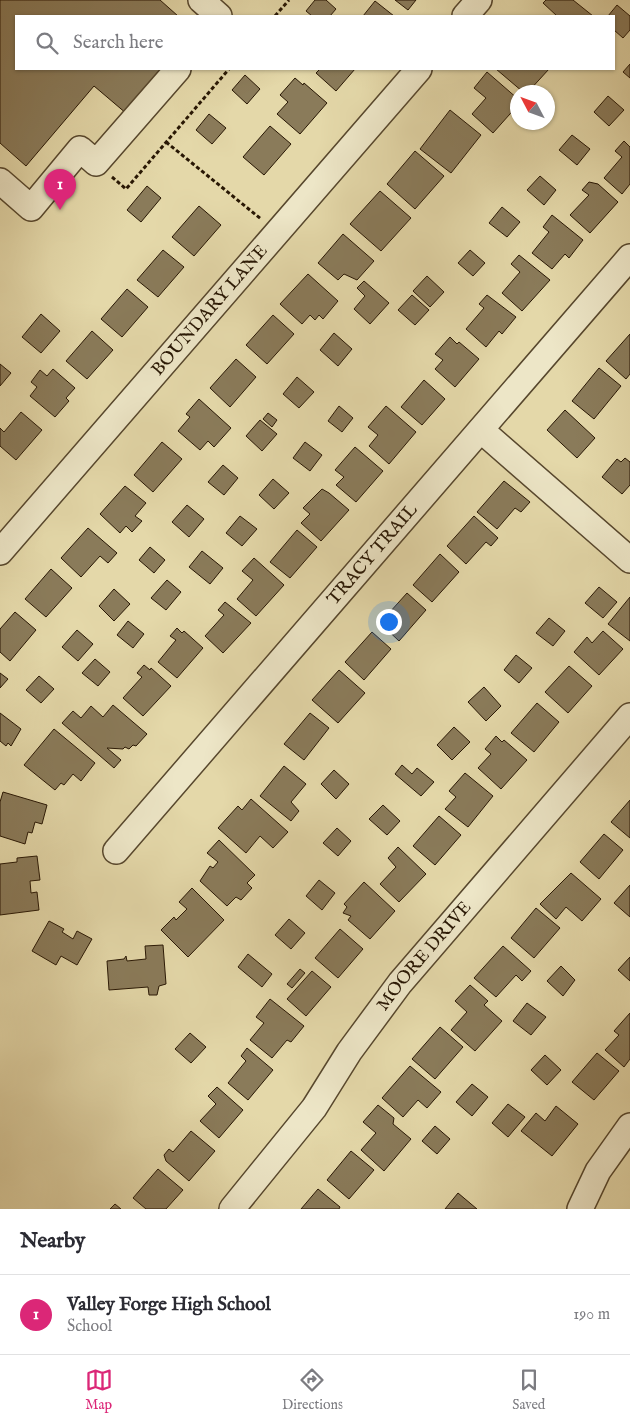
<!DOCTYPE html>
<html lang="en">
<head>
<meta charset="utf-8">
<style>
	body { margin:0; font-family:"IM FELL English",serif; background:#f7f7f7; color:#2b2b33 }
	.compass { position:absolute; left:510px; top:85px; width:45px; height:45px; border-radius:50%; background:#fff; box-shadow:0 1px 4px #0004; rotate:311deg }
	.you { position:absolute; left:388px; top:621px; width:18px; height:18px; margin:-12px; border:4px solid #fff; border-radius:50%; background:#1a73e8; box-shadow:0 0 0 8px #1a73e833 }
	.badge { display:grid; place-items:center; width:32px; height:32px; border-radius:50%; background:#db2777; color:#fff; font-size:16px; font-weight:700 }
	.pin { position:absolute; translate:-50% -41px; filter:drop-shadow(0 1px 2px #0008) }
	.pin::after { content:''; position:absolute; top:26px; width:18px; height:15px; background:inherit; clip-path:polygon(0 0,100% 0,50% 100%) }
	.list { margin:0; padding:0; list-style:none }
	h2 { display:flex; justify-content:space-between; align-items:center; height:65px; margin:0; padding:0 20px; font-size:21px }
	h2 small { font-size:16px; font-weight:400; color:#7c7c81 }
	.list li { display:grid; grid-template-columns:32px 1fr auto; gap:15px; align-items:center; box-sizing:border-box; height:80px; padding:0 20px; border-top:1px solid #e1e1e2 }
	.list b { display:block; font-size:19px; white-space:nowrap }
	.list p { margin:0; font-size:16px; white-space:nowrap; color:#7c7c81 }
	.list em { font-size:16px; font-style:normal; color:#7c7c81 }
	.icon { flex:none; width:28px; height:28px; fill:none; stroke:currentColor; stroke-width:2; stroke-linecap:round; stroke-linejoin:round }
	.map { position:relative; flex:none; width:630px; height:1209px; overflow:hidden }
	.search { position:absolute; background:#fff; box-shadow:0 1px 4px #0004; left:15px; right:15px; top:15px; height:55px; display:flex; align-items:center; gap:12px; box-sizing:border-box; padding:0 18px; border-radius:0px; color:#7c7c81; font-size:19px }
	.sheet { height:145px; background:#fff }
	nav { display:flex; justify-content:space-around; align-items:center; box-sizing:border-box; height:70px; border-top:1px solid #e1e1e2; background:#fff; font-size:14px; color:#7c7c81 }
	nav a { display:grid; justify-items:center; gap:2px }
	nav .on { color:#db2777 }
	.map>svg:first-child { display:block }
	.building { fill:#8a7b5a; stroke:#281704 }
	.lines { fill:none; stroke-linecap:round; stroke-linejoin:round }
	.minor-casing { stroke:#57472d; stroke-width:28 }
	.path { stroke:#281704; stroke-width:3; stroke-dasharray:4 2.5; stroke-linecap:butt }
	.minor { stroke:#ede6c7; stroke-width:25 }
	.labels { text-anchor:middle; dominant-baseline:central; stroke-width:4; stroke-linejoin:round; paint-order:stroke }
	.street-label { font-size:18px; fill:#281704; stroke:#ede6c7 }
</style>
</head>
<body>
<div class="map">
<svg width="630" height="1209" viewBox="0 0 630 1209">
	<rect width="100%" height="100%" fill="#e4d8a9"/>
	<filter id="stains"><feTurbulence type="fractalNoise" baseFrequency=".004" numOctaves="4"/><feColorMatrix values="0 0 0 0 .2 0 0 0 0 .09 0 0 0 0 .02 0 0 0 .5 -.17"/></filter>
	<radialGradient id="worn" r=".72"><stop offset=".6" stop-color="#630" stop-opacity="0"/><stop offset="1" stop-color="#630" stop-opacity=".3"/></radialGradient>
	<g class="building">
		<path d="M0 0H160L178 16H16V69H166L127 114 94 86 26 166 0 143Z"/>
		<path d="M315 0H326L336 9 330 16H312L306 11Z"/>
		<path d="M395 0H416L408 10Z"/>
		<path d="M546 0H573L593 16H557L543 3Z"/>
		<path d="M375 1 394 16H363Z"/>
		<path d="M617 5 630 16V30L623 38 614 30V16H608Z"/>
		<path d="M630 64V78L623 72Z"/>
		<path d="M320 69H355L336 91 316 73Z"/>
		<path d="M496 69H549L528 92H523Z"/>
		<path d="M487 72 518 99V105L493 133 472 114 486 98 474 88Z"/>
		<path d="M245 75 260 89 247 104 232 90Z"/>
		<path d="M295 78 303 85 304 83 327 103 300 134 277 114 288 102 280 95Z"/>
		<path d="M608 96 624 110 609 126 594 112Z"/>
		<path d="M450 110 481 135 451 173 420 149Z"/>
		<path d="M209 114 226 128 212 144 196 130Z"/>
		<path d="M270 126 291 144 264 175 243 157Z"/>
		<path d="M572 135 590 149 577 165 559 150Z"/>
		<path d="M624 141 630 147V184L622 194 604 178 622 157 615 151Z"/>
		<path d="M415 151 444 176 415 209 387 184Z"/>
		<path d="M540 176 556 190 544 205 527 190Z"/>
		<path d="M589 182 598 184 618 202 590 233 570 215 589 195 582 190Z"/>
		<path d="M147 186 161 198 141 222 127 210Z"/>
		<path d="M380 191 411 218 381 251 350 224Z"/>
		<path d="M199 206 221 225 194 256 172 237Z"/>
		<path d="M502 207 520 222 507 237 489 223Z"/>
		<path d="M552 215 583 240 569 258 565 254 552 269 532 253 549 232 543 227Z"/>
		<path d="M343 234 374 261 357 280 344 274 338 280 318 263Z"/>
		<path d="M163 250 184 267 158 297 137 280Z"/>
		<path d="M470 250 485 263 473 276 458 263Z"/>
		<path d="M519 255 550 280 522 311 502 293 520 272 511 264Z"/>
		<path d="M308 274 338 301 323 319 319 315 315 320 310 315 302 324 280 304Z"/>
		<path d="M427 276 444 292 430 307 413 291Z"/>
		<path d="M364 281 389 303 370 324 354 309 365 296 357 288Z"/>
		<path d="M127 289 148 307 122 337 101 319Z"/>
		<path d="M412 295 429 310 415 325 398 310Z"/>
		<path d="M487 295 516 317 502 334 499 331 486 347 466 329 484 308 479 304Z"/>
		<path d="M41 314 60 331 41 353 22 337Z"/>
		<path d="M273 315 294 334 267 364 246 345Z"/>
		<path d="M92 331 113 350 87 379 66 361Z"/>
		<path d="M334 333 352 349 338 366 320 350Z"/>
		<path d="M630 334V374L626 379 606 361Z"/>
		<path d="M450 337 457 344 459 342 479 359 455 387 435 369 443 360 435 354Z"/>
		<path d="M236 359 256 377 230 407 210 388Z"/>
		<path d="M0 364 11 373 0 386Z"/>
		<path d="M599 368 621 386 594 419 572 401Z"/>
		<path d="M53 369 75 388 66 398 69 401 55 417 30 396 37 387 31 382 40 370 47 376Z"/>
		<path d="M297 377 314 392 299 408 283 394Z"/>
		<path d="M424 380 445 399 422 425 401 407Z"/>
		<path d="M199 399 231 428 214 447 208 441 200 450 178 431 190 417 186 414Z"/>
		<path d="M339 406 353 418 342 432 328 421Z"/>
		<path d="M386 406 416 432 389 464 369 446 378 435 368 427Z"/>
		<path d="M565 410 595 438 577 458 547 430Z"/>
		<path d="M21 412 42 430 16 460 0 446V428L4 432Z"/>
		<path d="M268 413 277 420 272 427 263 419Z"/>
		<path d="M260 420 277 434 262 451 246 436Z"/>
		<path d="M162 442 182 459 153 492 134 475Z"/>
		<path d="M305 442 322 455 310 471 293 458Z"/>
		<path d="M355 447 383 471 356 502 336 485 344 477 335 470Z"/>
		<path d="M625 458 630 462V485L622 494 602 477 617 459 621 462Z"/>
		<path d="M223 465 238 478 224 495 208 482Z"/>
		<path d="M273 479 289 493 274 509 259 495Z"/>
		<path d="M504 481 530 502 521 512 515 508 497 529 477 512Z"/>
		<path d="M125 486 146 503 135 516 142 521 132 532 126 526 120 533 100 514Z"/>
		<path d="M322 489 329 493 349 510 321 541 301 523 310 514 303 508Z"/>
		<path d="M187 505 204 519 189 537 172 522Z"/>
		<path d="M240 516 257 529 242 546 226 533Z"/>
		<path d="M474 516 498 538 491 546 486 542 466 564 447 546Z"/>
		<path d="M88 528 117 553 108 563 100 556 81 577 61 558Z"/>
		<path d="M297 530 317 547 290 578 270 562Z"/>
		<path d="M150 547 165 560 154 573 139 560Z"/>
		<path d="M202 551 223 568 210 584 189 567Z"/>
		<path d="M440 554 459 572 432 602 413 585Z"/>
		<path d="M254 558 284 585 256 616 237 599 253 580 242 571Z"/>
		<path d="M51 569 72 588 46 617 25 599Z"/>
		<path d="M167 580 181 592 166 610 151 598Z"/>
		<path d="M599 587 617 602 603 618 585 603Z"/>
		<path d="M114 589 130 604 114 621 99 606Z"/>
		<path d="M407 593 426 610 399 641 380 623Z"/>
		<path d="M630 597V641L608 624Z"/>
		<path d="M225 602 251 623 223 653 205 636 224 615 218 610Z"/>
		<path d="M15 612 36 630 10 661 0 652V629Z"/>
		<path d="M549 618 565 631 553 646 536 633Z"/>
		<path d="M128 621 144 634 133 648 117 635Z"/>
		<path d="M177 628 182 633 184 631 203 648 177 678 158 662 176 640 170 636Z"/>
		<path d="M77 630 93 644 78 661 62 647Z"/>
		<path d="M603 631 623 649 599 675 574 652 587 637 592 643Z"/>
		<path d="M372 632 391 649 364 680 345 662Z"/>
		<path d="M516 655 532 668 519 683 504 670Z"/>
		<path d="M95 659 110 672 98 686 82 673Z"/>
		<path d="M144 665 150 670 151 668 171 686 143 716 123 698 142 677 137 673Z"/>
		<path d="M569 666 592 686 568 713 545 692Z"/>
		<path d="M339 670 365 693 338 723 312 700Z"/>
		<path d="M0 673 8 679 0 688Z"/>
		<path d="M39 676 54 689 41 703 26 690Z"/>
		<path d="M484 687 501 706 486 721 468 702Z"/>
		<path d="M537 703 559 722 534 752 511 733Z"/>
		<path d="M113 705 147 734 136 746 133 745 129 749 125 747 123 749 107 748 121 760 114 768 62 723 73 711 81 718 91 706 103 717Z"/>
		<path d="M0 713 21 729 11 746 8 743 6 746 0 741Z"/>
		<path d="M310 713 329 728 304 760 284 744Z"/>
		<path d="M454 727 470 742 452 760 437 745Z"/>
		<path d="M54 729 95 763 81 781 73 774 64 785 61 783 55 790 24 765Z"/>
		<path d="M496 736 502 742 504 740 527 760 501 789 478 768 491 754 485 749Z"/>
		<path d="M402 765 412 774 417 768 434 782 421 796 395 774Z"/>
		<path d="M284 766 306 784 291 802 299 811 291 821 260 796Z"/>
		<path d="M334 770 349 784 336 799 321 784Z"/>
		<path d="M465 773 493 796 468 827 445 809 456 797 449 791Z"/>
		<path d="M3 792 47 805 42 824 35 822 32 833 28 832 25 844 0 836V802Z"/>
		<path d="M251 799 288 832 273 848 260 836 246 853 218 828 238 806 242 810Z"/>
		<path d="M630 800V838L611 822Z"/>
		<path d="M383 805 400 821 387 835 369 819Z"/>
		<path d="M439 816 461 835 435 865 413 846Z"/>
		<path d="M337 828 351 841 338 856 323 843Z"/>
		<path d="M604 834 623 850 599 879 580 862Z"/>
		<path d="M219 840 255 875 247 883 252 888 241 900 236 897 227 906 200 881 210 866 213 868 218 862 207 853Z"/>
		<path d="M398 847 426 874 399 902 380 884 396 867 388 858Z"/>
		<path d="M37 856 40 880 30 881 31 893 37 892 39 910 0 915V864L17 862V858Z"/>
		<path d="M571 873 601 899 582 921 566 907 556 919 540 904Z"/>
		<path d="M319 880 335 893 322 910 306 896Z"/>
		<path d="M364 882 395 911 370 939 348 920 351 916 343 913 347 907 344 904Z"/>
		<path d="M630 885V917L614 903Z"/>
		<path d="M192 888 224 920 188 957 161 930 174 917 176 920 187 909 179 902Z"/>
		<path d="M536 908 560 928 534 958 511 938Z"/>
		<path d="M289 919 305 933 291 949 275 935Z"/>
		<path d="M49 921 64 929 62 932 73 939 77 931 92 939 77 965 61 956 56 965 32 951Z"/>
		<path d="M340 929 363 949 338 978 315 958Z"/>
		<path d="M163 945 166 984 159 986 157 995H149L148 987 109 990 107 961 124 959 126 956 127 961 146 959 145 946Z"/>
		<path d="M503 946 531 971 522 981 516 975 496 997 474 978Z"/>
		<path d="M248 954 272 974 262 987 238 967Z"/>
		<path d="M630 957V981L618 970Z"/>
		<path d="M561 966 575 980 563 996 547 981Z"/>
		<path d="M300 969 305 973 292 988 287 984Z"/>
		<path d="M312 971 331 987 306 1016 287 999Z"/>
		<path d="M470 985 488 1001 484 1005 502 1021 475 1051 451 1030 467 1012 455 1001Z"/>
		<path d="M270 999 304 1026 291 1042 287 1040 272 1058 250 1040 264 1023 256 1017Z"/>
		<path d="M527 1003 546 1017 531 1035 513 1021Z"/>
		<path d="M630 1013V1059L624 1067 605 1050 619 1035 614 1031Z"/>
		<path d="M440 1027 463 1047 435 1079 412 1059Z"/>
		<path d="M190 1033 206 1047 191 1063 175 1049Z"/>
		<path d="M247 1048 273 1070 248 1100 228 1083 246 1061 241 1056Z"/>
		<path d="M597 1053 619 1071 594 1100 572 1082Z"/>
		<path d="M545 1055 561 1070 547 1085 531 1070Z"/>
		<path d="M410 1066 441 1092 427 1108 418 1100 403 1117 382 1098Z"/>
		<path d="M472 1084 488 1097 472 1116 456 1102Z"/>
		<path d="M217 1087 243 1110 219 1138 200 1121 216 1104 208 1096Z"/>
		<path d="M508 1104 525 1117 508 1137 492 1123Z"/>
		<path d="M378 1105 394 1118 393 1124 411 1139 384 1171 361 1150 376 1133 363 1122Z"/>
		<path d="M556 1106 578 1124 552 1156 521 1131 536 1113 545 1121Z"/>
		<path d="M435 1126 450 1139 437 1154 422 1141Z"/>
		<path d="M191 1131 215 1151 189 1181 166 1161 164 1155 169 1149 173 1152Z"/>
		<path d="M351 1151 374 1170 349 1199 327 1180Z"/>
		<path d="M158 1169 183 1190 166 1209H146L133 1198Z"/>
		<path d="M318 1189 340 1207 339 1209H301Z"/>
		<path d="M458 1193 477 1209H445Z"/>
		<path d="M115 1204 121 1209H110Z"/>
	</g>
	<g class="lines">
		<g class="minor-casing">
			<g id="minor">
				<path d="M201 0 219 16"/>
				<path d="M465 16 479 0"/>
				<path d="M0 181 31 208 80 149 96 163 178 69"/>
				<path d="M481 430 630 560"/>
				<path id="s1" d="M0 552 419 69"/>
				<path id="s2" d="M116 851 630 257"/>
				<path id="s3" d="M232 1209 314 1108 349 1052 400 983 630 716"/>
				<path d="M580 1209 598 1171 630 1126"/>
			</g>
		</g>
		<g class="path">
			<path d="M275 16 289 0"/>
			<path d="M166 142 261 219"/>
			<path d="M112 177 126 189 229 69"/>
		</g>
		<use href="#minor" class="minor"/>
	</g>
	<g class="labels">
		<g class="street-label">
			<text stroke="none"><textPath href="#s1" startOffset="320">BOUNDARY LANE</textPath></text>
			<text stroke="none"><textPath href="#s2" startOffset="392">TRACY TRAIL</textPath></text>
			<text stroke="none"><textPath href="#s3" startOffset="318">MOORE DRIVE</textPath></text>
		</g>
	</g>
	<rect width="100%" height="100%" filter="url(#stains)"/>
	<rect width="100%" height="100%" fill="url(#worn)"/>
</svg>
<svg class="compass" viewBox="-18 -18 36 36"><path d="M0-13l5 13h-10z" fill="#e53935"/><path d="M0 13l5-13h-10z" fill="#7c7c81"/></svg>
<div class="you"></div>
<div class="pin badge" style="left:60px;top:210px">1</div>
<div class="search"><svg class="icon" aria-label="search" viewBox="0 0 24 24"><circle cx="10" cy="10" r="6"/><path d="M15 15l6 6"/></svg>Search here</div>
</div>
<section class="sheet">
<h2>Nearby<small></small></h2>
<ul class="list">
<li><span class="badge">1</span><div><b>Valley Forge High School</b><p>School</p></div><em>190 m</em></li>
</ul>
</section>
<nav>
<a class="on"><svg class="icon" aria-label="map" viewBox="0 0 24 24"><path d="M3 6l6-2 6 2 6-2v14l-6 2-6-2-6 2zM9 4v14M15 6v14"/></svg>Map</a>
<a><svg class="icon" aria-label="directions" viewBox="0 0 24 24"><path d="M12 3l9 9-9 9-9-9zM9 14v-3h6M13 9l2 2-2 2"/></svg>Directions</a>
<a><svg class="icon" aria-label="saved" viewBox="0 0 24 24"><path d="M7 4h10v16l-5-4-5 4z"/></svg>Saved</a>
</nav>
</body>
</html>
